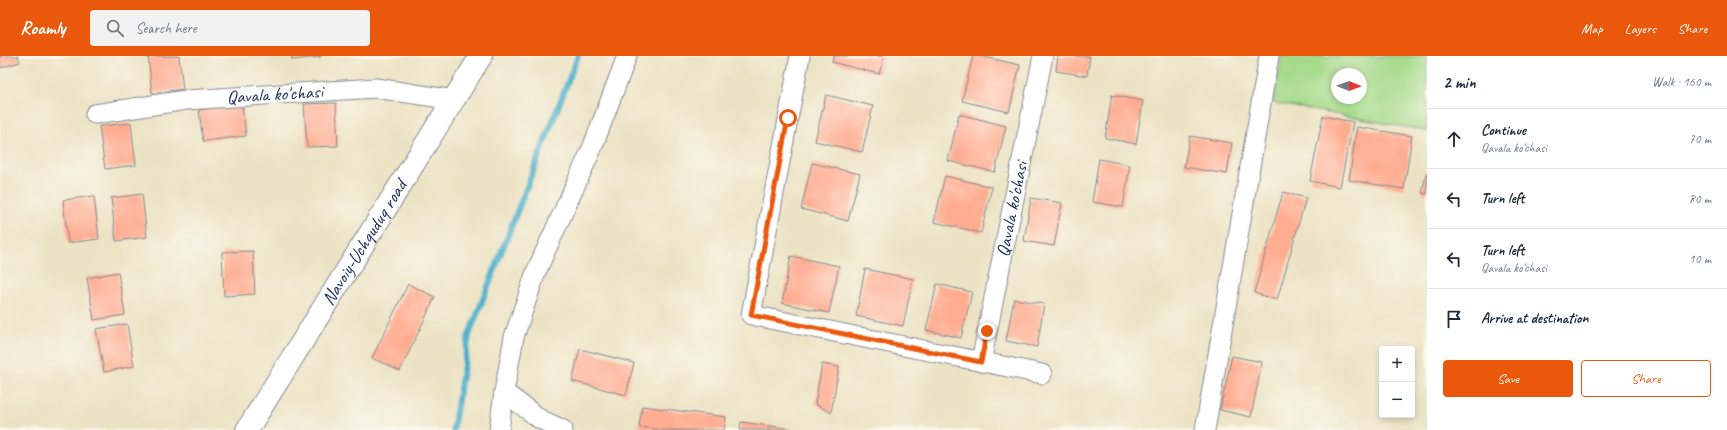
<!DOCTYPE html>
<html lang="en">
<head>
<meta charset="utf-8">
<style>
	body { margin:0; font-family:Caveat,sans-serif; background:#f2f2f3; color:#1f2937 }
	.controls { position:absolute; right:12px; bottom:12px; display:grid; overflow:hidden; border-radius:4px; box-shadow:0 2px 6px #0003 }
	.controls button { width:36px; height:36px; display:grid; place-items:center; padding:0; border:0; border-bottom:1px solid #e0e1e3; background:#fff; color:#1f2937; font:20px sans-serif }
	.compass { position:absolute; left:1331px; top:12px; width:36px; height:36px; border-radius:50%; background:#fff; box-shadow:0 2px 6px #0003; rotate:91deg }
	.stop { position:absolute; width:12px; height:12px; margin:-9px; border:3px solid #ea580c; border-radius:50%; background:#fff }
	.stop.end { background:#ea580c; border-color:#fff; box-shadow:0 1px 4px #0008 }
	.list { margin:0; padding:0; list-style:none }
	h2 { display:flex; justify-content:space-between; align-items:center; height:52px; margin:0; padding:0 16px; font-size:17px }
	h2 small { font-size:13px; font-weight:400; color:#747a83 }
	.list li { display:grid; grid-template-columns:26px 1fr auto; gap:12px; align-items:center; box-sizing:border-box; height:60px; padding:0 16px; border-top:1px solid #e0e1e3 }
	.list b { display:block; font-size:15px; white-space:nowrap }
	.list p { margin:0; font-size:13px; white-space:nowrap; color:#747a83 }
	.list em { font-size:13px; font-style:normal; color:#747a83 }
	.actions { display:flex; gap:8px; padding:12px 16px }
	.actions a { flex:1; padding:9px 0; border:1px solid #ea580c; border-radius:4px; text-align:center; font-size:14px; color:#ea580c }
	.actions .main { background:#ea580c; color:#fff }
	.icon { flex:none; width:22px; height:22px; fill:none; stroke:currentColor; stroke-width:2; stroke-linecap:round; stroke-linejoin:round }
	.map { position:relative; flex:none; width:1427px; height:374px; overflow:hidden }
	header { display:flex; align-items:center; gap:24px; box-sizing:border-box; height:56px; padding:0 20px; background:#ea580c; color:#fff }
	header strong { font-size:19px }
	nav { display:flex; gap:22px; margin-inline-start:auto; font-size:14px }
	.search { width:280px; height:36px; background:#f2f2f3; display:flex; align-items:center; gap:10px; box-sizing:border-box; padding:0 14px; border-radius:4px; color:#747a83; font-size:15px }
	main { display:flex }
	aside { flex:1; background:#fff }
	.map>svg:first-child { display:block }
	.green { fill:#a5da8a; stroke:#608474; fill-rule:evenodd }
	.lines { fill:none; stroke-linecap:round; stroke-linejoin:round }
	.stream { stroke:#4aaec9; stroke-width:6 }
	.building { fill:#ffac90 }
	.minor-casing { stroke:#848991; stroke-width:21 }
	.highway-casing { stroke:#848991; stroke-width:24 }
	.minor { stroke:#fff; stroke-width:19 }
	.highway { stroke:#fff; stroke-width:22 }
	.route { stroke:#ea580c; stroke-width:5 }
	.labels { text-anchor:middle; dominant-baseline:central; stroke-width:3; stroke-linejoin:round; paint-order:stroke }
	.street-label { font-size:19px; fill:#1b2f5e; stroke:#fbf7ec }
</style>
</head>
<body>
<header>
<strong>Roamly</strong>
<div class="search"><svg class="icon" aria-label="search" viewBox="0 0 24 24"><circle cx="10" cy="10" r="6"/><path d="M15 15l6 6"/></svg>Search here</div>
<nav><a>Map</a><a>Layers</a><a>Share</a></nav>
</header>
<main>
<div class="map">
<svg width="1427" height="374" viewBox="0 0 1427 374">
	<rect width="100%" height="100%" fill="#fbf7ec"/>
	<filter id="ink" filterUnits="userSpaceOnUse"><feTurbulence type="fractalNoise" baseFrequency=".025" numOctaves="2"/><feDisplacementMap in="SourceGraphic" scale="8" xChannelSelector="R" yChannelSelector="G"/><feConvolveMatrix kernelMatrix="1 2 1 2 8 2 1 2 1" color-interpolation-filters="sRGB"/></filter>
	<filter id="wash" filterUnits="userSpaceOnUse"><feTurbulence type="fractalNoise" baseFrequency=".012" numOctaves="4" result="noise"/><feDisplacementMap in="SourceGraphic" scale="16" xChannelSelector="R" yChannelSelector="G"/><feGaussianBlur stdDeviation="0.9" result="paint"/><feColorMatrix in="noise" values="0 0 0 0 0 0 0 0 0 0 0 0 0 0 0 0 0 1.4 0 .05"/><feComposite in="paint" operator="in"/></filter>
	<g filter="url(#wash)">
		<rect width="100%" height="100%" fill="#ece3c4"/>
		<path class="green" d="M1282 0H1427V75L1273 47ZM1337 18H1361V42H1337Z"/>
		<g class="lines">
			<path class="stream" d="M453 374 469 279 578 0"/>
		</g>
		<g id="blocks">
			<g class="building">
				<path d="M0 0H18L20 6 0 12Z"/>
				<path d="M148 0H179L183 33 152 37Z"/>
				<path d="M292 0H321V1L292 4Z"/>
				<path d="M834 0H884L879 18 832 6Z"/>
				<path d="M973 0H980L1020 9 1009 56 962 45Z"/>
				<path d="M1058 0H1090L1087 20 1056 15Z"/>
				<path d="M826 39 873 50 862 96 815 85Z"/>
				<path d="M1112 39 1143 45 1136 88 1105 82Z"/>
				<path d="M336 47 338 90 307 91 304 48Z"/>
				<path d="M242 48 246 80 203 85 199 54Z"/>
				<path d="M959 58 1006 70 995 116 948 105Z"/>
				<path d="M1323 60 1353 66 1340 131 1310 125Z"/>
				<path d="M131 67 136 109 105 113 99 70Z"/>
				<path d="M1357 71 1412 80 1404 133 1349 124Z"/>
				<path d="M1190 80 1232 87 1227 118 1184 111Z"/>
				<path d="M1099 103 1130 109 1123 151 1092 146Z"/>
				<path d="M812 107 860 118 848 165 801 153Z"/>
				<path d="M1426 117H1427V138L1422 137Z"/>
				<path d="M945 120 992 131 981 177 934 166Z"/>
				<path d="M1283 136 1306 142 1277 244 1254 237Z"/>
				<path d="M142 138 147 181 116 185 111 142Z"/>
				<path d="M94 140 99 183 68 187 63 144Z"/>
				<path d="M1031 142 1062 147 1054 190 1024 185Z"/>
				<path d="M253 195 255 238 224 240 222 196Z"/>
				<path d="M791 200 839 210 829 257 782 247Z"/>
				<path d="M865 213 913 223 903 270 856 260Z"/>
				<path d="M118 216 125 259 94 264 87 222Z"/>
				<path d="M408 228 435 241 400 315 372 302Z"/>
				<path d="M937 228 972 236 961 282 926 274Z"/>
				<path d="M1014 243 1044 248 1037 291 1006 285Z"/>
				<path d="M127 268 134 310 104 316 96 273Z"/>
				<path d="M580 293 634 307 626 339 572 325Z"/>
				<path d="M1232 300 1262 306 1251 361 1220 354Z"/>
				<path d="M822 308 839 311 831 357 815 348Z"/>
				<path d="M642 350 726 361 724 374H661L639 371Z"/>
				<path d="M741 366 792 373V374H740Z"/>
			</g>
		</g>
	</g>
	<g filter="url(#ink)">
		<use href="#blocks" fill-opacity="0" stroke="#848991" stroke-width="1"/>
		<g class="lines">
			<g class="minor-casing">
				<g id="minor">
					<path d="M800 0 751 259 1042 318"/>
					<path id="s1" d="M95 58 186 44 376 32 454 44"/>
					<path id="s2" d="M981 306 1043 0"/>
					<path d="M504 336 540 363 563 374"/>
					<path d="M499 374 504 336 514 281 536 216 593 90 627 0"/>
					<path d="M1205 374 1269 0"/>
				</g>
			</g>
			<g class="highway-casing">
				<g id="highway">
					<path id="s3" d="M247 374 481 0"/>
				</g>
			</g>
			<use href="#minor" class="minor"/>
			<use href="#highway" class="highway"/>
		</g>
	</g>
	<g class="lines" filter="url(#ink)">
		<path class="route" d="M788 62 751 259 981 306 987 275"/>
	</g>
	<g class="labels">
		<g class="street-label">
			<text stroke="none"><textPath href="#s1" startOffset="181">Qavala ko'chasi</textPath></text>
			<text stroke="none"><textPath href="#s2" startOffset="156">Qavala ko'chasi</textPath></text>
			<text stroke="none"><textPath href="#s3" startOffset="221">Navoiy-Uchquduq road</textPath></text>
		</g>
	</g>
</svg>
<div class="controls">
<button>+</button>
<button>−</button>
</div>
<svg class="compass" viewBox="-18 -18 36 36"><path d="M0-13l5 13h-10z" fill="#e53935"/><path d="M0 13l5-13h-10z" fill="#747a83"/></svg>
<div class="stop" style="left:788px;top:62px"></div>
<div class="stop end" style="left:987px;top:275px"></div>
</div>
<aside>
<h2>2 min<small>Walk · 160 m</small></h2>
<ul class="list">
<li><svg class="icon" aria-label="ahead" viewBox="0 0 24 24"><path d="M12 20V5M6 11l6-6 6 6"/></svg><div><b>Continue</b><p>Qavala ko'chasi</p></div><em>70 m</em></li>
<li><svg class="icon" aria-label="left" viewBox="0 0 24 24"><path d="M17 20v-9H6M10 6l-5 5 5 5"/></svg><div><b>Turn left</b></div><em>80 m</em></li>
<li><svg class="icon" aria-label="left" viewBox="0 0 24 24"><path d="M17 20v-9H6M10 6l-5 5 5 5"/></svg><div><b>Turn left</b><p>Qavala ko'chasi</p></div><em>10 m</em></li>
<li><svg class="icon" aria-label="arrive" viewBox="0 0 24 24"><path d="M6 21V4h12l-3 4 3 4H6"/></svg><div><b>Arrive at destination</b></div></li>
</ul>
<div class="actions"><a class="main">Save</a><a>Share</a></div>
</aside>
</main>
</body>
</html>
